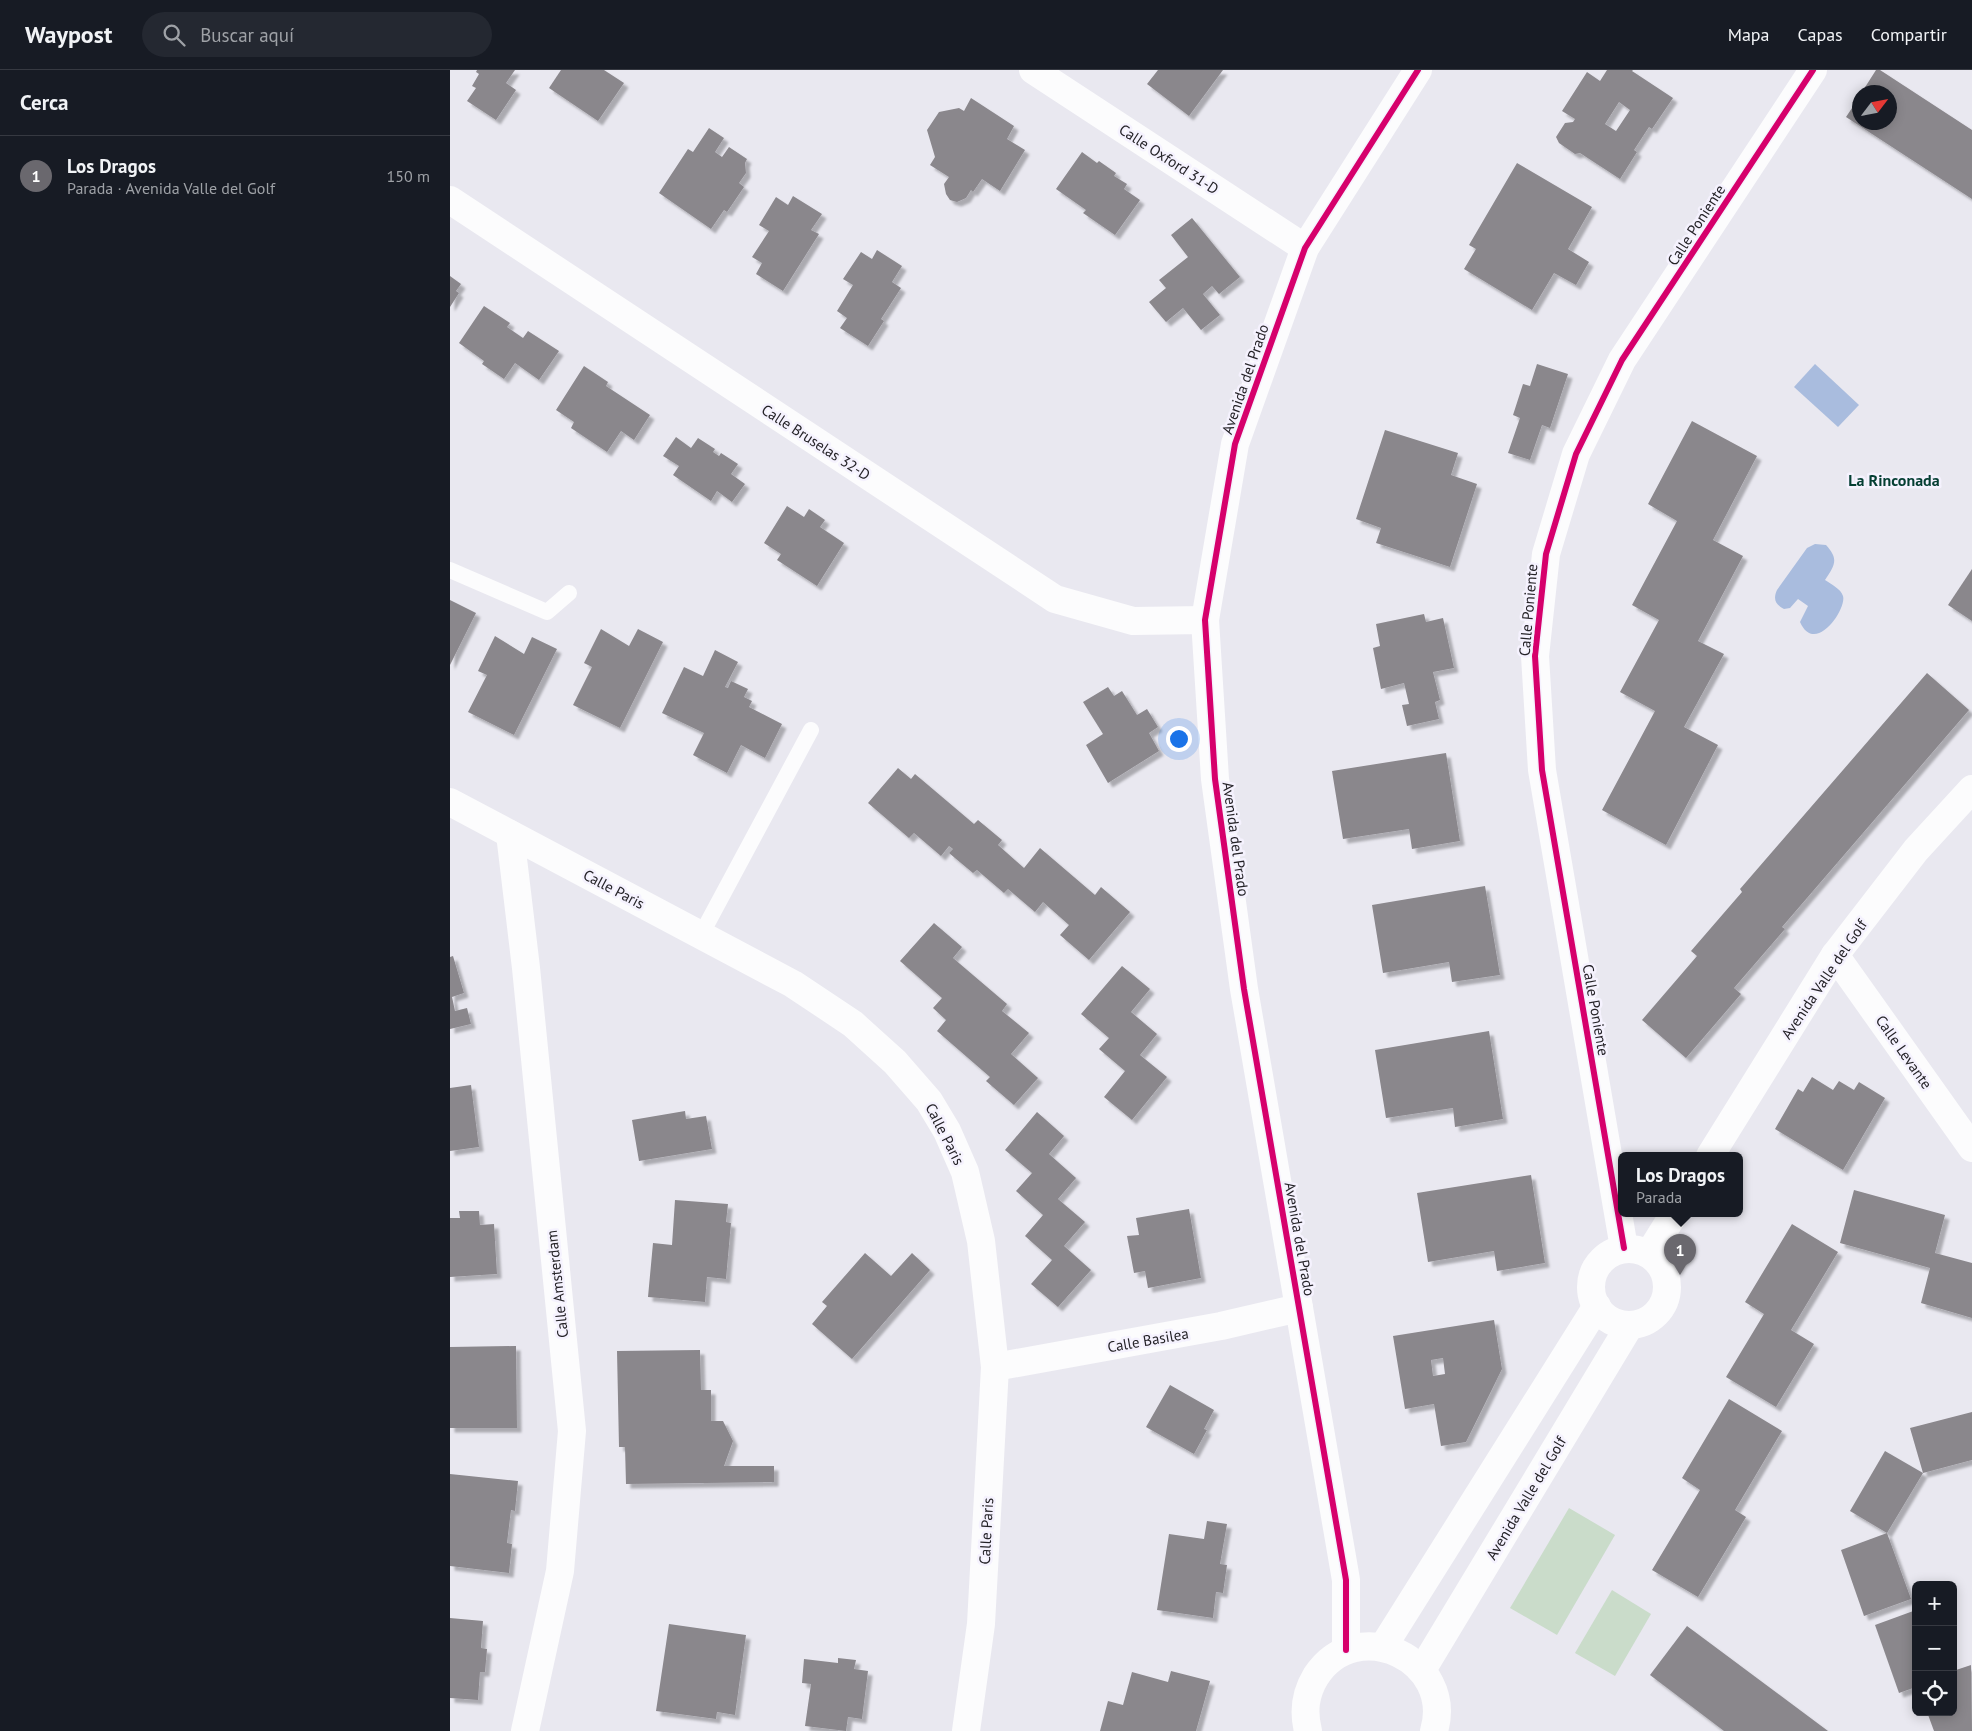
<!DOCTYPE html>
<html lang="es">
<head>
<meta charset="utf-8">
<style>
	body { margin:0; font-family:"PT Sans",sans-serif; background:#242831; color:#f1f3f6 }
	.controls { position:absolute; right:15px; bottom:15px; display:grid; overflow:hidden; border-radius:8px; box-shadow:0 2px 12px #0003 }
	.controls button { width:45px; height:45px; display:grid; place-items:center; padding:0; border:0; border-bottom:1px solid #363941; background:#171b24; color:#f1f3f6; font:25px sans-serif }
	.compass { position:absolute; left:1402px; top:15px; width:45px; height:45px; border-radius:50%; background:#171b24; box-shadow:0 2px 12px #0003; rotate:58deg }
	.you { position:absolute; left:728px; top:668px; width:18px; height:18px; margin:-12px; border:4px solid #fff; border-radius:50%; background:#1a73e8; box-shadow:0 0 0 8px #1a73e833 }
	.badge { display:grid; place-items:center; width:32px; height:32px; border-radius:50%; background:#6a686e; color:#fff; font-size:16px; font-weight:700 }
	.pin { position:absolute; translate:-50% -41px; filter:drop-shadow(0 1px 2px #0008) }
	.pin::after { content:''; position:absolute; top:26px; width:18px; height:15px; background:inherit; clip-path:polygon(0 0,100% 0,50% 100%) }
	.popup { position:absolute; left:1168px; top:1082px; width:125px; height:65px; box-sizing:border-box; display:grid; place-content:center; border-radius:8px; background:#171b24; filter:drop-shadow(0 1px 4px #0005); font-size:16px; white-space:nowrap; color:#9ea1a6 }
	.popup b { font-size:19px; color:#f1f3f6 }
	.popup::after { content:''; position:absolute; left:50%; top:100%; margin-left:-10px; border:10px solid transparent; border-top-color:#171b24 }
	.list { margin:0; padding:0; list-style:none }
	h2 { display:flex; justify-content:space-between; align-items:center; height:65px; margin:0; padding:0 20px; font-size:21px }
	h2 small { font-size:16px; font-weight:400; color:#9ea1a6 }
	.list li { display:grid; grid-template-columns:32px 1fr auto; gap:15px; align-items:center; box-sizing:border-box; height:80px; padding:0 20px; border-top:1px solid #363941 }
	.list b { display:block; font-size:19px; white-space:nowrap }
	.list p { margin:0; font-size:16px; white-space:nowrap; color:#9ea1a6 }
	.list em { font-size:16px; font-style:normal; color:#9ea1a6 }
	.icon { flex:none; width:28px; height:28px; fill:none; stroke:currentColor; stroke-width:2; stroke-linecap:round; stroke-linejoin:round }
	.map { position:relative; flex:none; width:1522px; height:1661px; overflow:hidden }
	header { display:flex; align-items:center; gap:30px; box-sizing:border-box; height:70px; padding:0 25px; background:#171b24; border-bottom:1px solid #363941 }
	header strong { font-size:24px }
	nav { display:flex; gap:28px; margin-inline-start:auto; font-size:18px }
	.search { width:350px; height:45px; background:#242831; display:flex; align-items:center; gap:12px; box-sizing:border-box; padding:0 18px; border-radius:28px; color:#9ea1a6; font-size:19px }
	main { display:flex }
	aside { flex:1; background:#171b24 }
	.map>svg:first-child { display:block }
	.green { fill:#cadcca }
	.water { fill:#a9bcde }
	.building { fill:#8a878c; fill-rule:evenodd; filter:url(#shadow) }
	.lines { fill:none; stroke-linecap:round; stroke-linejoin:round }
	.lane { stroke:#fcfcfd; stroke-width:16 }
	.street { stroke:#fcfcfd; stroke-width:28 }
	.cycleway-casing { stroke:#f5f2fe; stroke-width:9 }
	.cycleway { stroke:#d6006c; stroke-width:6 }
	.labels { text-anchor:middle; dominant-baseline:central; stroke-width:5; stroke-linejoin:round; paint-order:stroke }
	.street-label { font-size:15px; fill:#252328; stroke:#f5f2fe }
	.neighbourhood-label { font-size:16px; font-weight:bold; fill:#053f33; stroke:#f5f2fe }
</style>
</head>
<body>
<header>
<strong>Waypost</strong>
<div class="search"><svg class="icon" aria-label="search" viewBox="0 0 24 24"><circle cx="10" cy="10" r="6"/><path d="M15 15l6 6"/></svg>Buscar aquí</div>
<nav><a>Mapa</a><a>Capas</a><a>Compartir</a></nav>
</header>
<main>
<aside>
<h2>Cerca<small></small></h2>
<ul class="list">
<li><span class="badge">1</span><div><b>Los Dragos</b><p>Parada · Avenida Valle del Golf</p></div><em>150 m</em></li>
</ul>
</aside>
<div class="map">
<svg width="1522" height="1661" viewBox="0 0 1522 1661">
	<defs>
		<filter id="shadow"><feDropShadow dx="4.5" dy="4.5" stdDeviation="1" flood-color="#0004"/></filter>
	</defs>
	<rect width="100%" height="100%" fill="#e9e8f0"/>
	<g class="green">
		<path d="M1119 1438 1165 1465 1107 1565 1060 1538Z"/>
		<path d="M1162 1520 1201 1544 1165 1606 1125 1583Z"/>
	</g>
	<g class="water">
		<path d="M1365 294 1409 335 1388 357 1344 317Z"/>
		<path d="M1365 474 1376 475C1389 489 1385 495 1375 510 1381 514 1391 519 1393 526 1397 539 1365 586 1350 552L1358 536 1348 529 1340 538 1334 539C1325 534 1323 529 1327 520L1357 478Z"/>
	</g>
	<g class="building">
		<path d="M27 0H65L56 13 66 20 46 50 17 31 26 18 22 16 29 4 26 2Z"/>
		<path d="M111 0H154L174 13 148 51 99 18Z"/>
		<path d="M708 0H773L739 46 697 14Z"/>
		<path d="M1157 0H1183L1182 1 1223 28 1202 59 1199 57 1184 80 1187 82 1170 109 1130 83 1125 84 1109 73 1106 67 1115 53 1123 52 1125 49 1112 41 1137 2 1150 11ZM1169 32 1180 40 1166 61 1155 54Z"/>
		<path d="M1426 0H1430L1522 60V129L1396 47 1410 26V52H1440V22H1412Z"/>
		<path d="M521 28 564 56 557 69 575 80 550 121 532 109 523 122 521 120 516 128 507 132 500 130 496 124 494 114 499 107 480 95 485 87 477 60 489 42 509 38 514 41Z"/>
		<path d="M259 58 274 68 265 82 272 87 279 77 297 89 295 93 296 103 289 113 294 117 277 142 274 140 261 159 209 123 238 79 243 82Z"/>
		<path d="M632 82 647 93 649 91 666 103 664 106 677 114 674 119 690 130 665 165 633 143 636 140 606 119Z"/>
		<path d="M1067 93 1142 137 1118 179 1139 192 1126 215 1104 203 1082 240 1014 199 1026 179 1019 175Z"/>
		<path d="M343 126 372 144 361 160 369 164 333 221 306 204 312 193 302 187 319 161 309 155 326 127 338 135Z"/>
		<path d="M742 148 790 207 769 224 762 216 753 224 770 245 751 260 733 238 716 252 699 232 716 218 709 210 738 187 721 165Z"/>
		<path d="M427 180 452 196 442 212 451 218 431 249 434 251 418 276 390 258 397 248 387 241 403 215 393 209 411 182 422 189Z"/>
		<path d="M0 206 11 214 6 221 9 223 0 237Z"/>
		<path d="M34 236 60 253 57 257 73 268 78 261 109 281 89 310 65 293 54 309 32 294 34 291 9 273Z"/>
		<path d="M1087 294 1118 304 1100 358 1092 355 1080 390 1058 383 1070 348 1063 345 1073 314 1080 316Z"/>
		<path d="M134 296 158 312 156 316 200 345 184 370 171 361 157 382 121 358 124 352 106 340Z"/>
		<path d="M1242 351 1307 386 1263 470 1293 486 1248 571 1274 584 1234 657 1268 675 1216 775 1152 740 1205 641 1170 622 1209 550 1182 535 1227 451 1198 434Z"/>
		<path d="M935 360 1008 383 1001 405 1027 414 1000 497 926 473 931 458 906 449Z"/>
		<path d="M226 367 241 378 248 368 265 379 263 382 269 386 271 383 288 394 281 404 295 414 282 432 267 421 261 431 223 405 229 396 213 386Z"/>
		<path d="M337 436 354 447 359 439 375 450 370 457 394 473 367 516 327 490 331 484 314 473Z"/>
		<path d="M1522 499V551L1498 535Z"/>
		<path d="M0 530 26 543 0 595Z"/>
		<path d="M974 544 976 552 993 548 1004 598 983 602 990 630 985 632 989 649 957 656 952 635 959 634 954 613 931 619 923 578 930 576 926 554Z"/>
		<path d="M151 559 179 576 188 559 213 572 170 658 123 635 142 597 134 593Z"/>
		<path d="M45 566 74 584 82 567 107 579 64 665 18 642 37 605 28 601Z"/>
		<path d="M265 580 288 592 275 617 278 618 281 611 298 619 294 627 302 631 299 637 332 654 315 688 291 675 277 703 243 685 254 663 212 643 234 597 253 606Z"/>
		<path d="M1477 603 1519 640 1332 857 1335 859 1284 918 1291 924 1236 988 1192 950 1247 886 1241 881 1292 822 1290 819Z"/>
		<path d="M658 617 664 626 672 621 687 645 697 639 708 657 699 663 709 681 658 713 636 675 653 664 633 632Z"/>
		<path d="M996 683 1010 771 962 779 959 759 893 769 882 701Z"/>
		<path d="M448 698 461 709 465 704 524 754 528 750 552 770 548 775 574 798 590 778 645 825 651 817 680 842 639 890 610 865 619 855 593 832 585 842 558 819 554 823 527 800 523 803 499 783 503 779 499 776 491 786 464 763 459 768 418 733Z"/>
		<path d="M1035 816 1050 905 1002 912 999 892 933 903 922 835Z"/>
		<path d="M484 853 512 877 503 888 557 934 552 941 579 963 561 984 588 1008 564 1035 536 1011 540 1007 487 961 496 950 483 938 492 928 450 891Z"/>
		<path d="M3 886 14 923 2 927 5 941 17 938 21 954 0 959V887Z"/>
		<path d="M672 896 700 919 681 942 707 964 690 985 717 1007 682 1050 654 1027 675 1001 649 979 659 968 631 944Z"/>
		<path d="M1039 961 1053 1049 1005 1057 1003 1038 936 1048 925 980Z"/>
		<path d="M1362 1007 1383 1020 1389 1011 1404 1020 1409 1012 1435 1028 1393 1100 1325 1059 1348 1019 1353 1022Z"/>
		<path d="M21 1015 29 1077 0 1081V1018Z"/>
		<path d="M235 1041 236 1049 256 1046 262 1079 189 1091 182 1050Z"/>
		<path d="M587 1042 614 1066 599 1084 626 1108 608 1129 635 1152 614 1176 641 1200 608 1237 581 1214 602 1190 575 1166 593 1145 566 1121 582 1103 555 1080Z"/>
		<path d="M1081 1105 1095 1193 1047 1201 1044 1181 978 1192 967 1123Z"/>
		<path d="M1404 1120 1495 1145 1485 1183 1522 1193V1248L1471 1233 1480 1198 1390 1173Z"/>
		<path d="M225 1130 278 1134 276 1152 281 1153 276 1209 257 1207 255 1232 198 1227 203 1173 222 1175Z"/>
		<path d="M739 1139 751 1208 698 1218 695 1201 684 1203 677 1166 689 1165 686 1148Z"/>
		<path d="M9 1141H29L30 1155 44 1154 47 1204 0 1207V1148H10Z"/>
		<path d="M1342 1154 1388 1182 1341 1260 1364 1274 1326 1337 1276 1307 1314 1244 1295 1232Z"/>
		<path d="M415 1183 441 1206 462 1183 480 1200 402 1289 362 1254 377 1236 372 1232Z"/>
		<path d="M1044 1250 1052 1299 1016 1372 991 1376 984 1334 955 1339 943 1266ZM993 1288 995 1304 983 1306 981 1290Z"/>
		<path d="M66 1276 67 1358H0V1277Z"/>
		<path d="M250 1280 251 1320H261V1351H273L283 1371 274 1396H324V1412L176 1414 175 1377H169L167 1281Z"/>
		<path d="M720 1315 764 1340 754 1359 757 1360 744 1384 696 1357Z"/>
		<path d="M1279 1329 1332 1361 1285 1440 1296 1447 1248 1527 1202 1500 1250 1420 1232 1408Z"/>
		<path d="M1522 1342V1390L1473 1403 1460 1358Z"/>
		<path d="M1435 1381 1473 1403 1437 1463 1400 1441Z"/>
		<path d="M0 1404 68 1411 65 1441 61 1440 57 1473 62 1474 59 1503 0 1496Z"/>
		<path d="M757 1451 777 1454 770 1494 777 1495 773 1523 766 1522 763 1548 707 1540 719 1464 754 1469Z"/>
		<path d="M1437 1463 1461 1529 1414 1546 1391 1480Z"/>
		<path d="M1466 1540V1617L1449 1623 1425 1555Z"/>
		<path d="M0 1548 33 1551 31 1578 37 1579 35 1602H30L28 1630 0 1628Z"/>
		<path d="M219 1554 296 1565 285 1645 267 1642 266 1649 206 1641Z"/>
		<path d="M1237 1556 1378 1661H1274L1200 1605Z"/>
		<path d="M388 1588 406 1590 404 1599 418 1601 412 1649 398 1647 396 1661 355 1656 361 1614 352 1613 354 1589 388 1593Z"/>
		<path d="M1521 1595 1522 1661H1484L1477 1642H1503V1601Z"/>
		<path d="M721 1601 760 1611 746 1661H650L658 1631 673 1635 682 1602 718 1612Z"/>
	</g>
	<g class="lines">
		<g class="lane">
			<path d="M0 500 97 542 119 523"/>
			<path d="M251 865 361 660"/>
		</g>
		<g class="street">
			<path d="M583 0 855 178"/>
			<path d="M0 130 605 529 683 551 755 550"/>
			<path d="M0 732 343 914 403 954 445 992 479 1031 497 1061 515 1102 531 1171 545 1297 531 1554 516 1661"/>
			<path d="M60 764 76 898 122 1361 110 1501 75 1661"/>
			<path d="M1385 885 1522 1078"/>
			<path d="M1260 1086 1385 885 1466 780 1522 719"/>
			<path d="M1174 1178 1092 700 1085 586 1096 484 1126 384 1172 290 1363 0"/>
			<circle cx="1179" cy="1217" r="38"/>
			<path d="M1199 1184 1224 1144"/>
			<path d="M545 1297 771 1256 849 1238"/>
			<path d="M933 1577 1147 1236"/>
			<path d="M896 1580V1510L794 919 765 709 755 550 785 374 855 178 968 0"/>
			<path d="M972 1600 1180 1255"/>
			<path d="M858 1661C853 1641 855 1624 866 1606 907 1543 1005 1590 984 1661"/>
		</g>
		<g class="cycleway-casing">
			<g id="cycleway">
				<path d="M1174 1178 1092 700 1085 586 1096 484 1126 384 1172 290 1363 0"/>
				<path d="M896 1580V1510L794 919 765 709 755 550 785 374 855 178 968 0"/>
			</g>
		</g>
		<use href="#cycleway" class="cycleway"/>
	</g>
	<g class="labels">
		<g class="street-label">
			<text transform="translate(719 89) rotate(33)">Calle Oxford 31-D</text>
			<text transform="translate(1246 155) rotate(-57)">Calle Poniente</text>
			<text transform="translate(795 309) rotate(-71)">Avenida del Prado</text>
			<text transform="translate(366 372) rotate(33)">Calle Bruselas 32-D</text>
			<text transform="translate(1078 540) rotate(-85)">Calle Poniente</text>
			<text transform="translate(786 769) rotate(82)">Avenida del Prado</text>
			<text transform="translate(164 819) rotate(28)">Calle Paris</text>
			<text transform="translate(1374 909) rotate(-56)">Avenida Valle del Golf</text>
			<text transform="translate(1146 940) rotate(80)">Calle Poniente</text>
			<text transform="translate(1454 982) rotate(55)">Calle Levante</text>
			<text transform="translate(495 1064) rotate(63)">Calle Paris</text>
			<text transform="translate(850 1169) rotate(80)">Avenida del Prado</text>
			<text transform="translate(107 1214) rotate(-96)">Calle Amsterdam</text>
			<text transform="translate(698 1270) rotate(-10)">Calle Basilea</text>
			<text transform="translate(1076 1428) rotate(-59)">Avenida Valle del Golf</text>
			<text transform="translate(536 1461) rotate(-87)">Calle Paris</text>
		</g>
		<g class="neighbourhood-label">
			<text x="1444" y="410">La Rinconada</text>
		</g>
	</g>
</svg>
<div class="controls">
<button>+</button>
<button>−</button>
<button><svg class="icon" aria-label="locate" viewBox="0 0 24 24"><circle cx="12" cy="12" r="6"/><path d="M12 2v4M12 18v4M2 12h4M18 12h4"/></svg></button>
</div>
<svg class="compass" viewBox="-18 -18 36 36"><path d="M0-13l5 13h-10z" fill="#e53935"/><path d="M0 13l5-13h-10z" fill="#9ea1a6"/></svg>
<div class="you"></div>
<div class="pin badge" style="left:1230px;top:1205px">1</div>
<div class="popup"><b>Los Dragos</b>Parada</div>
</div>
</main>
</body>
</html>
